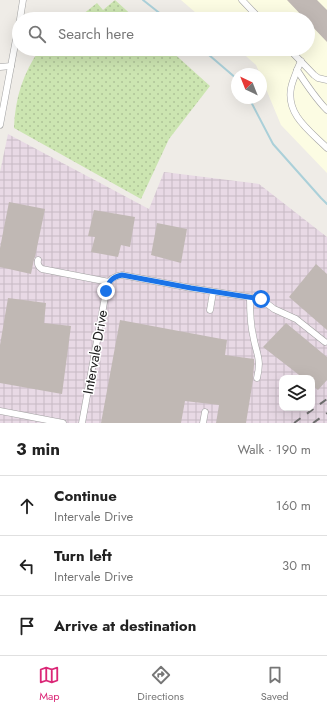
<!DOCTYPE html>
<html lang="en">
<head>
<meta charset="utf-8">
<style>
	body { margin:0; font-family:Jost,sans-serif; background:#f6f6f6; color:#222 }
	.controls { position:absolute; right:12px; bottom:12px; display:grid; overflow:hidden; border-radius:8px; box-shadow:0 4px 16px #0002 }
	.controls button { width:36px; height:36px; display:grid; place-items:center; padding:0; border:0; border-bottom:1px solid #e0e0e0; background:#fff; color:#222; font:20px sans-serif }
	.compass { position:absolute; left:231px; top:68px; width:36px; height:36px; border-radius:50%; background:#fff; box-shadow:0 4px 16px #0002; rotate:317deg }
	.stop { position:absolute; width:12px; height:12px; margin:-9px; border:3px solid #1a73e8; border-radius:50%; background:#fff }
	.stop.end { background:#1a73e8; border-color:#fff; box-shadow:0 1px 4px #0008 }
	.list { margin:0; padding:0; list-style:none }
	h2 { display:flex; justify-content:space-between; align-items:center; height:52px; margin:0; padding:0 16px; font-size:17px }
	h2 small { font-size:13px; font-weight:400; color:#767676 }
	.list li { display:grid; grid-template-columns:26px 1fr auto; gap:12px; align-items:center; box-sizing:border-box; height:60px; padding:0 16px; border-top:1px solid #e0e0e0 }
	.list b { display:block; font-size:15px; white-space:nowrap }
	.list p { margin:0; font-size:13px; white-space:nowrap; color:#767676 }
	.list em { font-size:13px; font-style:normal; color:#767676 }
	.icon { flex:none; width:22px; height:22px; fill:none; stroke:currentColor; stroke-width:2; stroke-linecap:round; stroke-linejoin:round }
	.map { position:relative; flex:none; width:327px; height:423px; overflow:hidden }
	.search { position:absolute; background:#fff; box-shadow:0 4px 16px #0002; left:12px; right:12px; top:12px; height:44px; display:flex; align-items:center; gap:10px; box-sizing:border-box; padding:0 14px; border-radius:22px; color:#767676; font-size:15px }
	.sheet { height:232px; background:#fff }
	nav { display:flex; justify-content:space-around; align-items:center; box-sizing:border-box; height:56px; border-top:1px solid #e0e0e0; background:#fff; font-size:11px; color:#767676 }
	nav a { display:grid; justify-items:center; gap:2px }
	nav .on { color:#db2777 }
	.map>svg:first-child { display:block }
	.industrial { fill:url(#industrial-grid); fill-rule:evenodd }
	.education { fill:#fcfce3 }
	.grass { fill:url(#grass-dots) }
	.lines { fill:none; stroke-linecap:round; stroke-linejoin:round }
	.stream { stroke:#abd0d9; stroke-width:2 }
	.building { fill:#c0b8b4 }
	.minor-casing { stroke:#a1a1a1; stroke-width:7 }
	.minor { stroke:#fff; stroke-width:6 }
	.rail { stroke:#6e6e6e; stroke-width:2; stroke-dasharray:8 8; stroke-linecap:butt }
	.route { stroke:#1a73e8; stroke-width:5 }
	.labels { text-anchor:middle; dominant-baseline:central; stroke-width:3; stroke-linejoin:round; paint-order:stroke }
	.street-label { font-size:14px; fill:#202020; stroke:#fff }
</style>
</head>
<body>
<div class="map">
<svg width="327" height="423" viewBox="0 0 327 423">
	<defs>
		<pattern id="industrial-grid" width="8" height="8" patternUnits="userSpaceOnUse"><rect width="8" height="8" fill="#e8d9e5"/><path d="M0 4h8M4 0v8" fill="none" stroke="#c7bac4"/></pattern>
		<pattern id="grass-dots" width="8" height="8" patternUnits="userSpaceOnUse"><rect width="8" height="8" fill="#cce5b1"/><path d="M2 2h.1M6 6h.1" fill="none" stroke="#afc498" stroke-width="1.8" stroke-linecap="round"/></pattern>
	</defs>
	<rect width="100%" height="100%" fill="#efece7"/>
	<path class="industrial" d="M8 134 149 209 164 172 259 184 327 237V423H0V172ZM282 378H312V408H282Z"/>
	<path class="education" d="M181 0H327V173L281 125 261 77V74H260L256 65 238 49H308V19H203Z"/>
	<g class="grass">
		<path d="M115 0 136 19H70L74 15 78 18 97 3 103 10Z"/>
		<path d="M40 49H169L210 86 169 139 141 199 14 128C15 98 23 73 40 49Z"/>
	</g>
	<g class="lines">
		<g class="stream">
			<path d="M143 0 167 19"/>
			<path d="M202 49 237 79"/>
			<path d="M249 98 273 144 321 198 327 204"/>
		</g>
	</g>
	<g class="building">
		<path d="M287 0H317L327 10V42L308 22V19H305Z"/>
		<path d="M9 202 45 209 35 257 34 259 31 274 0 267V248Z"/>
		<path d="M94 210 135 217 130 247 121 245 118 257 91 252 95 237 88 236Z"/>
		<path d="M157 223 187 229 181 263 151 255Z"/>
		<path d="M316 264 327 274V330L289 297Z"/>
		<path d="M8 298 46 303 44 323 71 326 62 394 0 383V345Z"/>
		<path d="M120 320 227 340 225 355 254 359V365L253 377V380L246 423H216L219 405 185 401 181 423H101Z"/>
		<path d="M286 323 327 357V380L318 390 312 385V378H303L263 347Z"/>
	</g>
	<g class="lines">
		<g class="minor-casing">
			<g id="minor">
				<path d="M242 0 260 19"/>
				<path d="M20 19 23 0"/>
				<path d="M289 49 314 75 318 78 327 80"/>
				<path d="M301 61 297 70C306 84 315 98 327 110"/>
				<path d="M0 67 11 66"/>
				<path d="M297 70C295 76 292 82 291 88 286 115 310 131 327 148"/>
				<path d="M0 125 19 23"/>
				<path d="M38 260C37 264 39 267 42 269L109 282"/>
				<path d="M250 298C250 310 250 323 253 335 256 354 262 358 257 378"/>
				<path d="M210 310 213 292"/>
				<path d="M0 411 63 423"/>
				<path d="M82 423 107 286C110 279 114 276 122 275L191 288 261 299 274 309 296 319 325 342"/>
				<path d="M203 423 205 412"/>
			</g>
		</g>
		<use href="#minor" class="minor"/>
		<g class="rail">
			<path d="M294 423 327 399"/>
			<path d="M313 423 327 413"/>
		</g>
	</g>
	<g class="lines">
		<path class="route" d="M106 291C108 282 112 277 122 275L191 288 261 299"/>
	</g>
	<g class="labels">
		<g class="street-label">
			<text transform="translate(95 352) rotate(-80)">Intervale Drive</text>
		</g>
	</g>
</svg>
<div class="controls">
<button><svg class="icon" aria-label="layers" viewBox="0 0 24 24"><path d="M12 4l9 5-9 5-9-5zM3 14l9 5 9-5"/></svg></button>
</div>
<svg class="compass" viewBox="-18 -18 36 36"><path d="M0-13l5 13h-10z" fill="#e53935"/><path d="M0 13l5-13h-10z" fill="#767676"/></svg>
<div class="stop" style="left:261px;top:299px"></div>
<div class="stop end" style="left:106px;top:291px"></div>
<div class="search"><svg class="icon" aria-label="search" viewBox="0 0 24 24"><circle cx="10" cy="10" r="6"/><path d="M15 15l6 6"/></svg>Search here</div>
</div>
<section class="sheet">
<h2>3 min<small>Walk · 190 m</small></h2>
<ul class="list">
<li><svg class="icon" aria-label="ahead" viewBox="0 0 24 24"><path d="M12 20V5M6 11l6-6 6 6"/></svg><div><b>Continue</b><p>Intervale Drive</p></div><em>160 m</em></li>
<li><svg class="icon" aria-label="left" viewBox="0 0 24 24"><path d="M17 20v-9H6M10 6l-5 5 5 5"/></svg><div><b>Turn left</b><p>Intervale Drive</p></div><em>30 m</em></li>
<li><svg class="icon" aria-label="arrive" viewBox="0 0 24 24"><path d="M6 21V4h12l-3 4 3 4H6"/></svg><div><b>Arrive at destination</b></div></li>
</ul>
</section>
<nav>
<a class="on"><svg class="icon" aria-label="map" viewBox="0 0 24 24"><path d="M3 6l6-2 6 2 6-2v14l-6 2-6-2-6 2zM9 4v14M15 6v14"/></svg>Map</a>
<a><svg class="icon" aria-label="directions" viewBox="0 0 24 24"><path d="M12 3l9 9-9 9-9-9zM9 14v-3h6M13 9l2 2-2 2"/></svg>Directions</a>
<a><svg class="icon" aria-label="saved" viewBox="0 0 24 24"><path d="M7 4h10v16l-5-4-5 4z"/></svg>Saved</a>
</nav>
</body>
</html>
